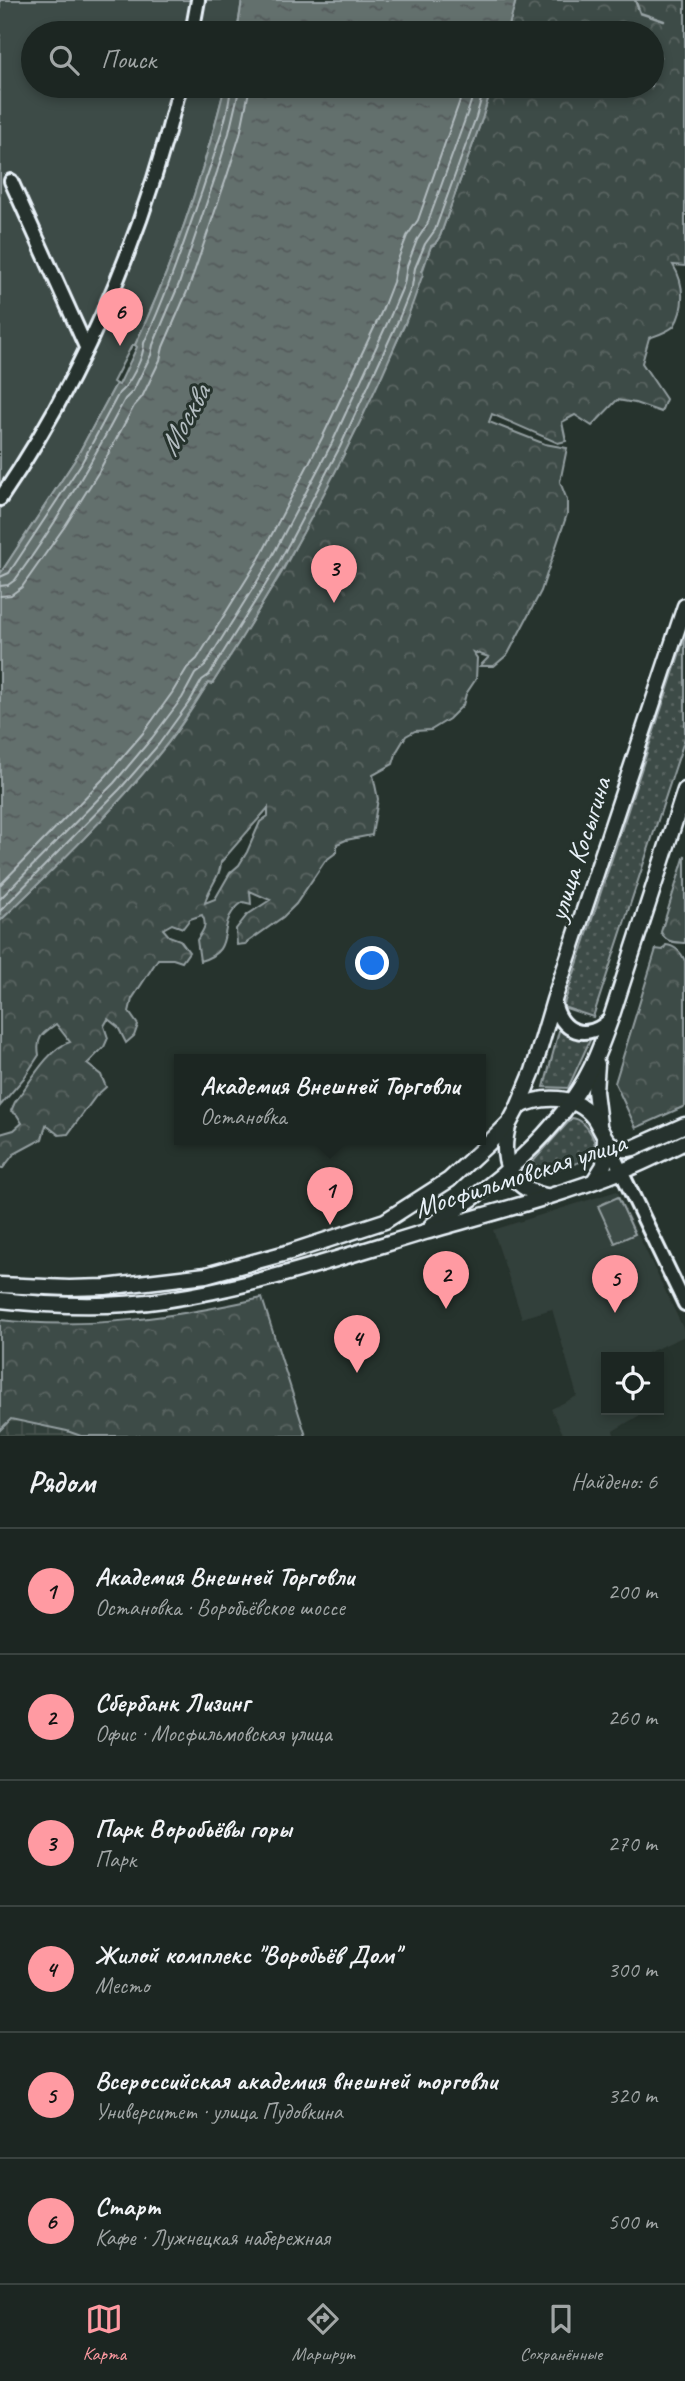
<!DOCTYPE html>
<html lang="ru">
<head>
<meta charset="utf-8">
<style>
	body { margin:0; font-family:Caveat,sans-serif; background:#29322f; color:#f1f3f6 }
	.controls { position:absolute; right:21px; bottom:21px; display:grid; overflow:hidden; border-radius:0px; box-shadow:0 4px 10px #0003 }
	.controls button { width:63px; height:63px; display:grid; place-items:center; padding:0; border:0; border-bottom:2px solid #3a4340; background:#1c2622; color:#f1f3f6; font:35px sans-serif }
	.you { position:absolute; left:373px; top:964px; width:24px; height:24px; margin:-18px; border:5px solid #fff; border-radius:50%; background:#1a73e8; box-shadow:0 0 0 10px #1a73e833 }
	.badge { display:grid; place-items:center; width:46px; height:46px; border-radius:50%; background:#ff9aa2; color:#111; font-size:23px; font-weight:700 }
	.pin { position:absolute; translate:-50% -58px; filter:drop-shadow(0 2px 4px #0008) }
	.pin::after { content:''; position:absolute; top:37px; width:24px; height:21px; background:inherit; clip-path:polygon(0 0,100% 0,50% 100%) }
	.popup { position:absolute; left:174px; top:1054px; width:312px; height:91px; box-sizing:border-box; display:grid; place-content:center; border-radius:0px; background:#1c2622; filter:drop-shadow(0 2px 5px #0005); font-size:23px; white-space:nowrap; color:#a0a5a5 }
	.popup b { font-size:26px; color:#f1f3f6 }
	.popup::after { content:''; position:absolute; left:50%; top:100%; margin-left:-14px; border:14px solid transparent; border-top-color:#1c2622 }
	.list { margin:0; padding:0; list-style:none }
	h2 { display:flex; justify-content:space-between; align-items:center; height:91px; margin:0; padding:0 28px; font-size:30px }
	h2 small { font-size:23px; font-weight:400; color:#a0a5a5 }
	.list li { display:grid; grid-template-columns:46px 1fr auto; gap:21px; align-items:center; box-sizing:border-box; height:126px; padding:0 28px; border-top:2px solid #3a4340 }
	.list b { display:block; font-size:26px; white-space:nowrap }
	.list p { margin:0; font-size:23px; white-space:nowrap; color:#a0a5a5 }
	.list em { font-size:23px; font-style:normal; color:#a0a5a5 }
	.icon { flex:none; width:38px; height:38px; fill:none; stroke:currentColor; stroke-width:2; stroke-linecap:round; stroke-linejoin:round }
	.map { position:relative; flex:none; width:685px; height:1436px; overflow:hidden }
	.search { position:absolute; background:#1c2622; box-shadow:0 4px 10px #0003; left:21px; right:21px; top:21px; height:77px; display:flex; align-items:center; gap:18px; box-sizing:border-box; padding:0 24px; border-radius:38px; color:#a0a5a5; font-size:26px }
	.sheet { height:847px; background:#1c2622 }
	nav { display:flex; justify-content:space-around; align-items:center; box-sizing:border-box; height:98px; border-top:2px solid #3a4340; background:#1c2622; font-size:19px; color:#a0a5a5 }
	nav a { display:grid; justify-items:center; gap:4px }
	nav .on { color:#ff9aa2 }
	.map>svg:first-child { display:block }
	.built { fill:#333f3a }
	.industrial { fill:url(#industrial-grid) }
	.grass { fill:url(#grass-dots); stroke:#939ea0; stroke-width:2 }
	.forest { fill:url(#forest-crowns); stroke:#939ea0; stroke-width:2; fill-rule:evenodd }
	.pitch { fill:#3e4b47; stroke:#939ea0; stroke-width:2 }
	.water { fill:url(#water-ripples); stroke:#98a3a5; stroke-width:2 }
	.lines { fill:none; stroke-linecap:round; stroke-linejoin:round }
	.shore { stroke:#b3bdc0; stroke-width:2 }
	.stream { stroke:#98a3a5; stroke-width:2.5 }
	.minor-casing { stroke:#e8f1f8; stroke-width:18 }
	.major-casing { stroke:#e8f1f8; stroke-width:19 }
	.minor { stroke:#26332d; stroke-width:12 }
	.major { stroke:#26332d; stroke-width:14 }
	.labels { text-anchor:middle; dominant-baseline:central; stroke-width:6; stroke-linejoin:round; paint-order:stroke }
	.street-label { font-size:28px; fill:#e8f1f8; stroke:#26332d }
	.water-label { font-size:30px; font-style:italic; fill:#b3bdc0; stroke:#26332d }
</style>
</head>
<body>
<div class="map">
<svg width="685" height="1436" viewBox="0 0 685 1436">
	<defs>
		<pattern id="industrial-grid" width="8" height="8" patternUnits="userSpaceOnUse" patternTransform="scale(1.75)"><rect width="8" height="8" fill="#333f3a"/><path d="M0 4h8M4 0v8" fill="none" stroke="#47524e"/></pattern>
		<pattern id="grass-dots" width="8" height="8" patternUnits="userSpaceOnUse" patternTransform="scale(1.75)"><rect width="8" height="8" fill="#3e4b47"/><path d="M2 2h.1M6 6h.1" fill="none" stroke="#5a6562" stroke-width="1.8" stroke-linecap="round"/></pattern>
		<pattern id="forest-crowns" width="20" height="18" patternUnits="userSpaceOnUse" patternTransform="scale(1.75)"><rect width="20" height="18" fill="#3e4b47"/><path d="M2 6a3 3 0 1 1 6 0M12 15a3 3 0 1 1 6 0" fill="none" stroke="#5a6562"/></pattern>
		<pattern id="water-ripples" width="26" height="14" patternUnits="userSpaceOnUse" patternTransform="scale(1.75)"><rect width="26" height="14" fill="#636f6d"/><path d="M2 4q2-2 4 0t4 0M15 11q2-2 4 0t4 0" fill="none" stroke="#535a5a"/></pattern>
	</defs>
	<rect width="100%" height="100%" fill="#26332d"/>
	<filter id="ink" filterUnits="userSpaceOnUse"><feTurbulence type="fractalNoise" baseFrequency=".0143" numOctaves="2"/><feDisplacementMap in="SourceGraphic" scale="14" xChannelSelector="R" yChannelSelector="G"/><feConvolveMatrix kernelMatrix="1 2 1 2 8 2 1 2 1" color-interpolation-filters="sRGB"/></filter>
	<g filter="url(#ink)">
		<path class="built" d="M617 1191 685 1332V1336L638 1357H606V1410H639L640 1415 613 1431 615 1436H564L551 1409 577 1396 552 1309 522 1318 493 1230Z"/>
		<path class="industrial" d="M11 1419 67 1431 81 1436H0V1430Z"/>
		<g class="grass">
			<path d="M685 637V738L593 1017 563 1007Z"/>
			<path d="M560 1027 591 1038 568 1088 544 1087Z"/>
			<path d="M572 1118C587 1119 601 1146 593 1158L535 1176 528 1174 526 1170 528 1167Z"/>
		</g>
		<g class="forest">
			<path d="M516 0H685V266L673 265C685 284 685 308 674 326 668 332 657 335 649 338L642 363 666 399 661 412 635 403 617 400 592 426 575 415 562 422 566 441 558 443 492 414 489 422 545 444 567 448 560 482 567 500V514L541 591 508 654 494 666H480L489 657 473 652 477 658 476 679 466 694 463 705 449 719 431 730 415 731 406 736 397 751 393 764 373 775 378 799 372 835 346 840 337 844V852L325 861 296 904 283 917 245 944 237 945 236 929 247 915 270 900 250 891 251 904 243 902C212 923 240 949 200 961L197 940C203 931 208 925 202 915L190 919 183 928 172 924 163 929 169 936 180 940 189 952 182 962 173 959H158L132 999 129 1012 138 1025 134 1036 126 1043 118 1027 108 1019 104 1026 108 1038 104 1047 87 1064 101 1075 106 1087 96 1096 68 1134 59 1135 46 1125 42 1139 14 1154 3 1168H0V1134L14 1130 22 1123 17 1115 11 1111 15 1102C29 1084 48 1048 70 1042L56 1024C42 1034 36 1037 39 1055L24 1078 0 1106V921C57 866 114 811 163 749 181 728 194 705 209 682L212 684 282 572 346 450 405 324 431 246 435 244 440 236 482 119 492 86H652V33H507ZM268 808V816L260 822 247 852 239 865 230 873 215 899 205 903C207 889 221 877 221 862Z"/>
			<path d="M685 855V943C674 942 666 943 661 932Z"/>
			<path d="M666 945C676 946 681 952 685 961V1106L636 1128 615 1083 656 949 663 950Z"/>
			<path d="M262 1298 306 1436H81L67 1431 11 1419 0 1430V1320C88 1330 176 1317 262 1298Z"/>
		</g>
		<g class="pitch">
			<path d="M0 0H242L237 33H33V86H225C203 175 174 263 135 345H132L113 382 116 384 75 460 0 574Z"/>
			<path d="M618 1197 635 1234 615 1243 598 1206Z"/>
		</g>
		<g class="water">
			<path d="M242 0H516L507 33H237Z"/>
			<path d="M225 86H492L482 119 440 236 435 244 431 246 422 271 423 274C417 290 412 307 405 323 351 449 287 570 212 684L208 683C194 705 180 728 163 749 114 811 57 866 0 921V574L75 460 116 384 119 385 137 347 135 345C174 263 203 175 225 86Z"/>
		</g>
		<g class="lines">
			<g class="shore">
				<path d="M0 577 9 573 81 464 119 393C130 384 144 357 144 343 167 294 184 242 202 191 213 157 228 121 231 86"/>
				<path d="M0 586 8 585 15 580C57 523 92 462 125 399L133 391 151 355 153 345 179 284 217 172 229 133 240 86"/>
				<path d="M0 596 11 595 22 587 65 526 98 473 134 406 142 397 160 360 163 347 189 287 227 176 240 135 250 86"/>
				<path d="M0 885 106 776 144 732 172 693 187 668 197 659 259 559 322 438 381 313 393 282 397 262 407 236 418 220 465 86"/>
				<path d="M0 899 114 783 152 738 182 698 195 674 204 667 268 564 332 443 390 317 404 284 407 266 417 240 427 225 467 114 476 86"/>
				<path d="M0 911 120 789 159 744 190 701 202 680 209 675 276 568 340 447 398 321 412 286 415 268 425 244 435 230 476 117 485 86"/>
			</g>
			<path class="stream" d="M635 0 640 13 664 21"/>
			<g class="minor-casing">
				<g id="minor">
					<path d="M192 33 198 0"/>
					<path d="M11 181 86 347"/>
					<path d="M0 499C85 374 144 232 180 86"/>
					<path d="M554 1000C559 1033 588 1043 611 1018"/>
					<path d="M606 1140 685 1304"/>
				</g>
			</g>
			<g class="major-casing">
				<g id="major">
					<path d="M597 1064 595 1091 599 1124"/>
					<path d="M518 1107C542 1095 576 1094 594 1118 600 1126 603 1139 612 1145 618 1150 626 1150 633 1148L685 1125"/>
					<path d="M509 1123C499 1157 507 1188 546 1196"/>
					<path d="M594 1181 604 1165 605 1138"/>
					<path d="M432 1225C491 1190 561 1130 591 1068 599 1052 605 1034 611 1018L685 790"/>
					<path d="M0 1285 69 1288 105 1287 206 1275 290 1252 385 1221 449 1180 488 1144 510 1122 518 1107 533 1071 554 1000 685 606"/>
					<path d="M0 1300C54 1306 110 1308 164 1300 253 1287 339 1258 425 1232 491 1213 559 1196 622 1171 644 1163 664 1152 685 1142"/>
				</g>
			</g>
			<use href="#minor" class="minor"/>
			<use href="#major" class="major"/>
		</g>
	</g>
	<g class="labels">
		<g class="street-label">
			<text transform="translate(579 849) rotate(-72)">улица Косыгина</text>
			<text transform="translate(520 1175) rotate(-18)">Мосфильмовская улица</text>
		</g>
		<g class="water-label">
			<text transform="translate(184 420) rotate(-61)">Москва</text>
		</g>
	</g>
</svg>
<div class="controls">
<button><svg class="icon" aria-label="locate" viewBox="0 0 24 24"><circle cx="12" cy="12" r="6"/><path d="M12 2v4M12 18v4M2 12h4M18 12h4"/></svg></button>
</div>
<div class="you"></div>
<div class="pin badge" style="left:330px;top:1225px">1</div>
<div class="popup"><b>Академия Внешней Торговли</b>Остановка</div>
<div class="pin badge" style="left:446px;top:1309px">2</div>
<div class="pin badge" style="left:334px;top:603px">3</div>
<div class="pin badge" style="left:357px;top:1373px">4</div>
<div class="pin badge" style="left:615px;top:1313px">5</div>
<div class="pin badge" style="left:120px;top:346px">6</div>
<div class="search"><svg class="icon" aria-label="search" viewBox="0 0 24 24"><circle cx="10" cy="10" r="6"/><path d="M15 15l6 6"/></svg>Поиск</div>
</div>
<section class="sheet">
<h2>Рядом<small>Найдено: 6</small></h2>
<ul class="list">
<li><span class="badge">1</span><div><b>Академия Внешней Торговли</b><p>Остановка · Воробьёвское шоссе</p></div><em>200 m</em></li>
<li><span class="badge">2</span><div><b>Сбербанк Лизинг</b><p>Офис · Мосфильмовская улица</p></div><em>260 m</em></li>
<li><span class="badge">3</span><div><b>Парк Воробьёвы горы</b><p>Парк</p></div><em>270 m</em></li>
<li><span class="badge">4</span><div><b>Жилой комплекс &quot;Воробьёв Дом&quot;</b><p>Место</p></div><em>300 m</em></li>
<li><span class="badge">5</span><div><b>Всероссийская академия внешней торговли</b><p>Университет · улица Пудовкина</p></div><em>320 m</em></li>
<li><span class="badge">6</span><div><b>Старт</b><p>Кафе · Лужнецкая набережная</p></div><em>500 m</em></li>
</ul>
</section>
<nav>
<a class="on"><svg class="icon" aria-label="map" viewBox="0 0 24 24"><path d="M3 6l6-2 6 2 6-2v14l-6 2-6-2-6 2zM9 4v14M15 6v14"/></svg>Карта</a>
<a><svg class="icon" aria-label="directions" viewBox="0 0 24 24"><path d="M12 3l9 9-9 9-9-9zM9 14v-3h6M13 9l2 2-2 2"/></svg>Маршрут</a>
<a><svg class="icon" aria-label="saved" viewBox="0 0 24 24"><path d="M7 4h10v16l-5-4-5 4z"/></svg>Сохранённые</a>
</nav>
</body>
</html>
